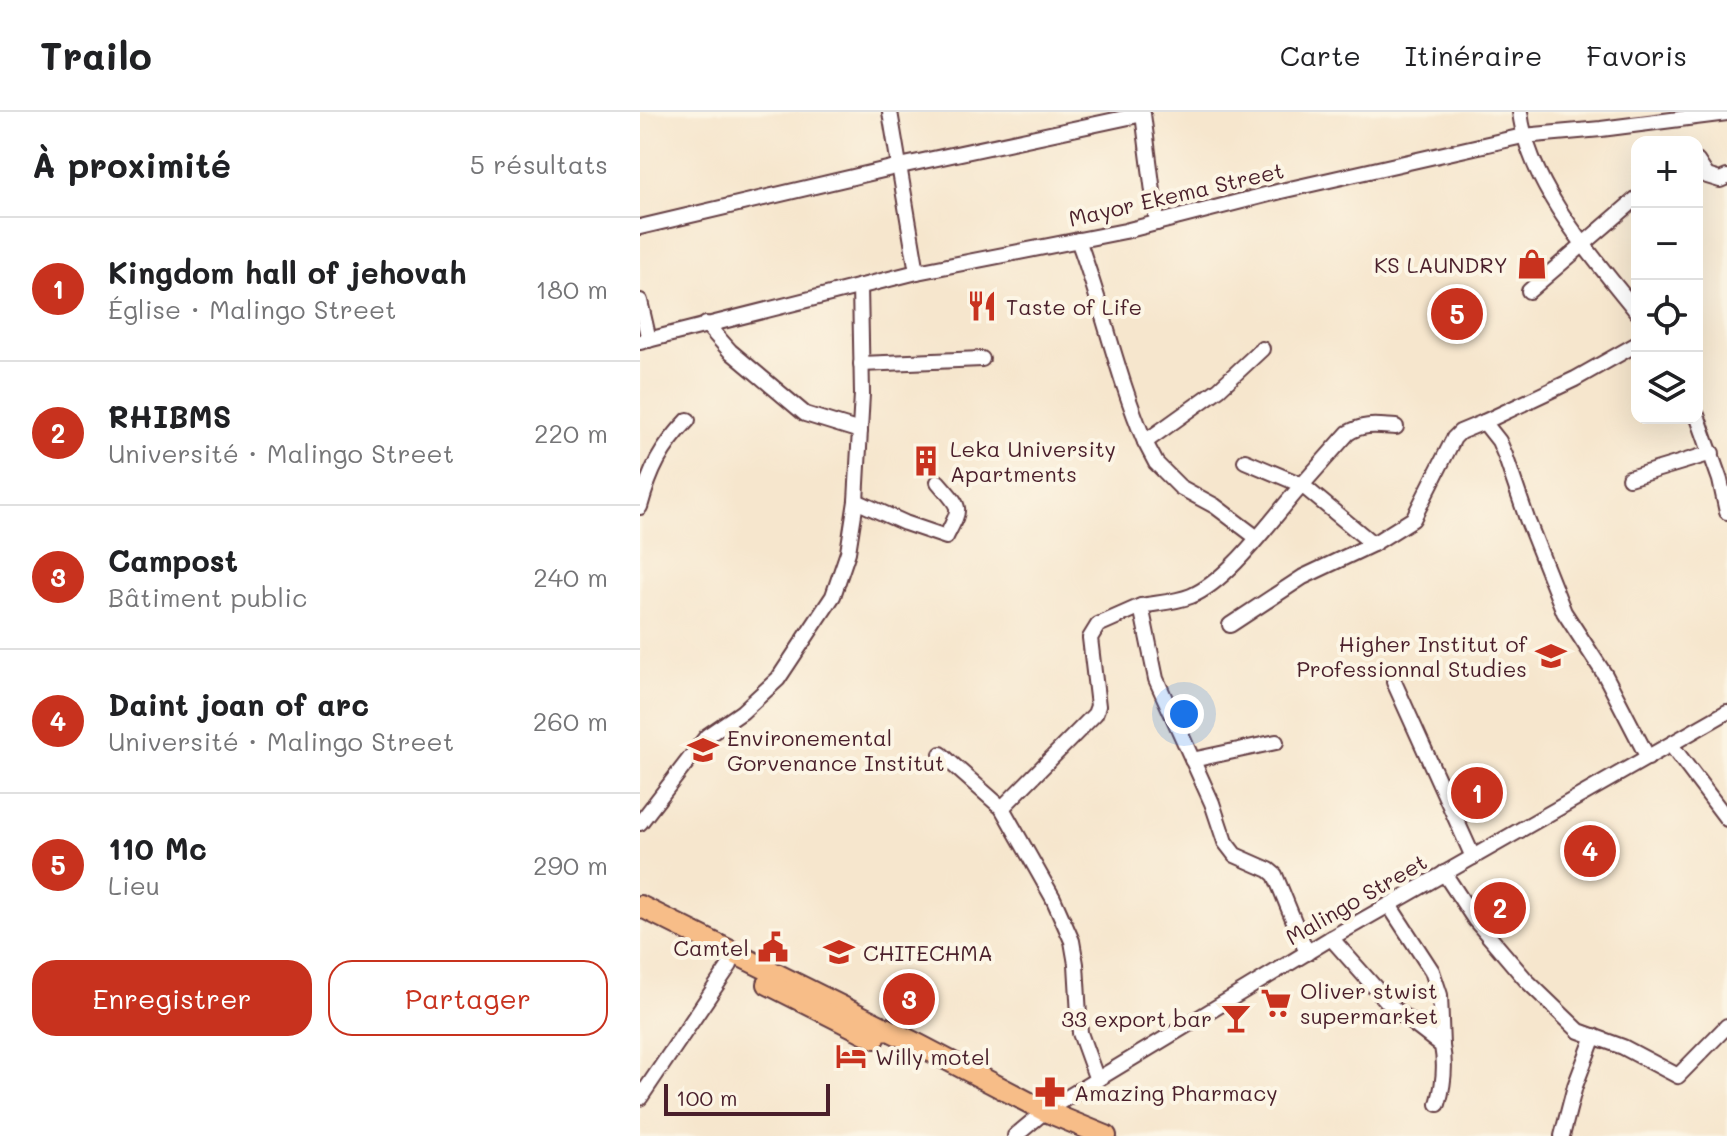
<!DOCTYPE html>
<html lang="fr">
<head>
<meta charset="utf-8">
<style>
	body { margin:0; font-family:Mali,sans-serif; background:#f6f6f6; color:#202124 }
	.controls { position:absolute; right:24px; top:24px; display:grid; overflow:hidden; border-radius:16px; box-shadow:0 8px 32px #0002 }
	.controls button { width:72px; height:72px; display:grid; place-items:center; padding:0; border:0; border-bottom:2px solid #e0e0e0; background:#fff; color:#202124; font:40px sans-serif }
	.scale { position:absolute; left:24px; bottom:20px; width:166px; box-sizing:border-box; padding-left:8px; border:4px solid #4a1f2b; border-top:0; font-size:22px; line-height:28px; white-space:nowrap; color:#4a1f2b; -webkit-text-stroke:6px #fcf5e5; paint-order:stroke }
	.you { position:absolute; left:544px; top:602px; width:28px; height:28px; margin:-20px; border:6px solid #fff; border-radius:50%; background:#1a73e8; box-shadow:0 0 0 12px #1a73e833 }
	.badge { display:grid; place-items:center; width:52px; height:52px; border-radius:50%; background:#c8321e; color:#fff; font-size:26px; font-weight:700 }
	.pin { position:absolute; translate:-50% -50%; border:4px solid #fff; box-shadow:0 2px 8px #0006 }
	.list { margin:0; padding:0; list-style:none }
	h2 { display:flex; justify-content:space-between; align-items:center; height:104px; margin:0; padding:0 32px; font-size:34px }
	h2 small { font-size:26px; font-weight:400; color:#757577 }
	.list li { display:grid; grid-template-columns:52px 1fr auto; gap:24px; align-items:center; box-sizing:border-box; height:144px; padding:0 32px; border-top:2px solid #e0e0e0 }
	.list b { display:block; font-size:30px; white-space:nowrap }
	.list p { margin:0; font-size:26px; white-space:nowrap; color:#757577 }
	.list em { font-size:26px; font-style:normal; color:#757577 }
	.actions { display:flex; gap:16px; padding:24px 32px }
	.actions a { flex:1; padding:18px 0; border:2px solid #c8321e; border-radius:24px; text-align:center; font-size:28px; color:#c8321e }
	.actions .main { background:#c8321e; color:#fff }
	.icon { flex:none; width:44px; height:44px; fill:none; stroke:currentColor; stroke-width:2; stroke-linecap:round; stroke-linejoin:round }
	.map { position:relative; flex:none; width:1087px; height:1024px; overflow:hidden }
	header { display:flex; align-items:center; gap:48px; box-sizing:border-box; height:112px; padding:0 40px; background:#fff; border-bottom:2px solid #e0e0e0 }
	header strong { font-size:38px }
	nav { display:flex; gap:44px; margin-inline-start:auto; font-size:28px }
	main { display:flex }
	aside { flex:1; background:#fff }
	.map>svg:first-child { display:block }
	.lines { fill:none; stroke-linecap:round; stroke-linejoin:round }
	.minor-casing { stroke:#643d43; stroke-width:18 }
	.highway-casing { stroke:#643d43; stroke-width:24 }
	.minor { stroke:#fff; stroke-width:14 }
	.highway { stroke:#f7bd88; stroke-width:20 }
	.labels { text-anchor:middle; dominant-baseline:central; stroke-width:8; stroke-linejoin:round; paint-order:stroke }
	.street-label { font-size:22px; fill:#4a1f2b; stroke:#fcf5e5 }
	.poi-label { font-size:22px; fill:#4a1f2b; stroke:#fcf5e5; text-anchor:start }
</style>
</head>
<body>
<header>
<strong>Trailo</strong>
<nav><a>Carte</a><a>Itinéraire</a><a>Favoris</a></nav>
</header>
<main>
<aside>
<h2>À proximité<small>5 résultats</small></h2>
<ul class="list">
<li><span class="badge">1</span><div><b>Kingdom hall of jehovah</b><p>Église · Malingo Street</p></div><em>180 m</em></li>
<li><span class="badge">2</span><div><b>RHIBMS</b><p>Université · Malingo Street</p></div><em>220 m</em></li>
<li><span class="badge">3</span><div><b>Campost</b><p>Bâtiment public</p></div><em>240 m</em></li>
<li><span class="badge">4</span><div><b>Daint joan of arc</b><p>Université · Malingo Street</p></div><em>260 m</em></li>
<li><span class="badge">5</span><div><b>110 Mc</b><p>Lieu</p></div><em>290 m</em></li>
</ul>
<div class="actions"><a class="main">Enregistrer</a><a>Partager</a></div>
</aside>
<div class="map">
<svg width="1087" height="1024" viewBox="0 0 1087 1024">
	<rect width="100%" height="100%" fill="#fcf5e5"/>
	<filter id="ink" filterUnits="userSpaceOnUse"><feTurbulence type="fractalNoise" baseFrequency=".0125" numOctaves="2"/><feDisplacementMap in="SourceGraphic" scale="16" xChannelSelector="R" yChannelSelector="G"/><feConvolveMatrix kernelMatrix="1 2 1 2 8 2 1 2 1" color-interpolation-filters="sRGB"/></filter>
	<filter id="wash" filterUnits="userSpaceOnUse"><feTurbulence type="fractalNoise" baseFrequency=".006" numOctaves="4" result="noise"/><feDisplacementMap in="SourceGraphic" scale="32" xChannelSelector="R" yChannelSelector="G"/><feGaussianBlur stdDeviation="1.8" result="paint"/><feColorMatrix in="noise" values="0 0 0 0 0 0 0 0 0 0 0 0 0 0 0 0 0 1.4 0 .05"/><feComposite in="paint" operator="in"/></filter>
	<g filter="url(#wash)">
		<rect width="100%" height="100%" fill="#f6e6cd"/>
	</g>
	<g filter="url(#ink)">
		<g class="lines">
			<g class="minor-casing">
				<g id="minor">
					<path d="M250 0 277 160"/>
					<path d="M880 0C889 74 952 144 997 200"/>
					<path d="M1057 49 1067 64 1080 68 1087 65"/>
					<path d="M0 115 260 54 503 2 517 111"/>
					<path d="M438 128C463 195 477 264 505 330"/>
					<path d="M889 179 997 86"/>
					<path d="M0 189 9 228"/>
					<path d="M66 212 90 239 165 302 220 319"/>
					<path d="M0 230 277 160 485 119 641 79 883 24 961 17 1087 1"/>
					<path d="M221 252 342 247"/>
					<path d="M1057 303 1080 368 1087 400"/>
					<path d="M844 310 935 267 997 232"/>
					<path d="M605 349 662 373 708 321C724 311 738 314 756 315"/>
					<path d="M989 366 1072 341"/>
					<path d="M216 389 265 411 306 425C322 393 322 398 298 370"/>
					<path d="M0 395C10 358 21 336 48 308"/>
					<path d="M616 425 575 394 540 375 516 351 505 330 579 277 622 237"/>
					<path d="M590 513 663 465 733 432 773 407 814 326 820 320 844 310 859 329 865 343 887 407 924 500 965 563 1008 646"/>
					<path d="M754 570 833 745"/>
					<path d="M1031 633 1087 707"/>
					<path d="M301 642 362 696 413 786 432 829 436 852 440 921 457 968"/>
					<path d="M552 648 636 630"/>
					<path d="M362 696 455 602 458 594 450 526 458 513 501 494"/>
					<path d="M0 711 67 624 102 600 138 567 193 484 208 440 216 389 222 282 220 174"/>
					<path d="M804 761 835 808 886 868 939 919 983 935 1038 964 1087 914"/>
					<path d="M749 793 792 859 800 883 802 934"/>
					<path d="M691 826 754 897 802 934C806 955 804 972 798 992"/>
					<path d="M667 841 635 763 629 758 595 743 585 730 572 691 516 567 501 494C517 491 536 490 551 484 590 468 633 405 662 373L733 432"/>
					<path d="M0 986 90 853"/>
					<path d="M375 1024 405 999 691 826 1087 600"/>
					<path d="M922 1024 935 974 954 924"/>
				</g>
			</g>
			<g class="highway-casing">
				<g id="highway">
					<path d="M0 794 279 933 405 999 466 1024"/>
					<path d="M128 872 235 926"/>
				</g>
			</g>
			<use href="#minor" class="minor"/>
			<use href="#highway" class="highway"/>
		</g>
	</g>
	<defs>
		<g id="shop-bare" transform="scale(2.4)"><path d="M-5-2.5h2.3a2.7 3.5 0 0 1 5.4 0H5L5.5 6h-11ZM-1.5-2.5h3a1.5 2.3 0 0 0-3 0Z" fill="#c8321e" stroke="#fcf5e5" stroke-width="2.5" paint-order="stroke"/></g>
		<g id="restaurant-bare" transform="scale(2.4)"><path d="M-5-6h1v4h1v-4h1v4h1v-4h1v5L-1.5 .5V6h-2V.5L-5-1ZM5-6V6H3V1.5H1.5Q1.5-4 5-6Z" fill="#c8321e" stroke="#fcf5e5" stroke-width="2.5" paint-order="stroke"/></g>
		<g id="building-bare" transform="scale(2.4)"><path d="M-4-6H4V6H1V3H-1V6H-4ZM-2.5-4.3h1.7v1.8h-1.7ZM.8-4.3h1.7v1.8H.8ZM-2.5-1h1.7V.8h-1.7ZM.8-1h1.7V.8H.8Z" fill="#c8321e" stroke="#fcf5e5" stroke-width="2.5" paint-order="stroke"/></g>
		<g id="school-bare" transform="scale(2.4)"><path d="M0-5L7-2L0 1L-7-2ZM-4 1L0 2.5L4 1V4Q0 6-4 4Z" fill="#c8321e" stroke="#fcf5e5" stroke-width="2.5" paint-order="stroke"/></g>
		<g id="civic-bare" transform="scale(2.4)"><path d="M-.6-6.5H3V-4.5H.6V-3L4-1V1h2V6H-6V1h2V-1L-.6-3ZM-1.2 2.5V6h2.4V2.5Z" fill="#c8321e" stroke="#fcf5e5" stroke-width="2.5" paint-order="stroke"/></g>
		<g id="university-bare" transform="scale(2.4)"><path d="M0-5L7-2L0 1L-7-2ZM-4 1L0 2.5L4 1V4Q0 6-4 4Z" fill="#c8321e" stroke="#fcf5e5" stroke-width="2.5" paint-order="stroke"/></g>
		<g id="supermarket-bare" transform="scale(2.4)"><path d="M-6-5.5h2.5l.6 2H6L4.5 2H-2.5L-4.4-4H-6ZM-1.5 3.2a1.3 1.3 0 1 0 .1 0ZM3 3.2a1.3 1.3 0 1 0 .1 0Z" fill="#c8321e" stroke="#fcf5e5" stroke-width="2.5" paint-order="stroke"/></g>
		<g id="bar-bare" transform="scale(2.4)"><path d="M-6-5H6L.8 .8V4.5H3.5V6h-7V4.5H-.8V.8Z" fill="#c8321e" stroke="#fcf5e5" stroke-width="2.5" paint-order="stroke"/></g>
		<g id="hotel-bare" transform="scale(2.4)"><path d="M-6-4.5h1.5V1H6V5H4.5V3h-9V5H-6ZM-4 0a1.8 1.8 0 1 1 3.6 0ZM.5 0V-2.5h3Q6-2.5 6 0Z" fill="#c8321e" stroke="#fcf5e5" stroke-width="2.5" paint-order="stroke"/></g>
		<g id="pharmacy-bare" transform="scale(2.4)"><path d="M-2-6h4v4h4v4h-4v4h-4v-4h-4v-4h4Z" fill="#c8321e" stroke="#fcf5e5" stroke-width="2.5" paint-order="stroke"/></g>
	</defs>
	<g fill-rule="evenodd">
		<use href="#shop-bare" x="892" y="152"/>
		<use href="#restaurant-bare" x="342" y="194"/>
		<use href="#building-bare" x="286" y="349"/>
		<use href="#school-bare" x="911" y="544"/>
		<use href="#school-bare" x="63" y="638"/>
		<use href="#civic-bare" x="133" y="835"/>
		<use href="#university-bare" x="199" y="840"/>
		<use href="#supermarket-bare" x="636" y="891"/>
		<use href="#bar-bare" x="596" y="906"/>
		<use href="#hotel-bare" x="211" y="944"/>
		<use href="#pharmacy-bare" x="410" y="980"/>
	</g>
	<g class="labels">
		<g class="street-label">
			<text transform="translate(536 82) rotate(-13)">Mayor Ekema Street</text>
			<text transform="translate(716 787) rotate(-30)">Malingo Street</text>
		</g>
		<g class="poi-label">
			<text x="868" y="152" text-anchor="end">KS LAUNDRY</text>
			<text x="366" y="194">Taste of Life</text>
			<text x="310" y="336">Leka University<tspan x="310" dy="25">Apartments</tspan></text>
			<text x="887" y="531" text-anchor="end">Higher Institut of<tspan x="887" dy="25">Professionnal Studies</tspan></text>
			<text x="87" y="625">Environemental<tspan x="87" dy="25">Gorvenance Institut</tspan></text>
			<text x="109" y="835" text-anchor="end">Camtel</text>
			<text x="223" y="840">CHITECHMA</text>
			<text x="660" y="878">Oliver stwist<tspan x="660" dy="25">supermarket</tspan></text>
			<text x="572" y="906" text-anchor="end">33 export bar</text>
			<text x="235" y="944">Willy motel</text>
			<text x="434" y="980">Amazing Pharmacy</text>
		</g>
	</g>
</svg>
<div class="controls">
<button>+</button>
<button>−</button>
<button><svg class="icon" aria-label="locate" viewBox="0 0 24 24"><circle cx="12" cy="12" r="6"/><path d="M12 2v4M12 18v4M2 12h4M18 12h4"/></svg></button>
<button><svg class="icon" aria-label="layers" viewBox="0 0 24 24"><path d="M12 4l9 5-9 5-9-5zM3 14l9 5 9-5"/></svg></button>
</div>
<div class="scale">100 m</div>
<div class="you"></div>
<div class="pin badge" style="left:837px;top:681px">1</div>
<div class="pin badge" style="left:860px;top:796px">2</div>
<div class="pin badge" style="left:269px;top:887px">3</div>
<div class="pin badge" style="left:950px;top:739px">4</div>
<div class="pin badge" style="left:817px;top:202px">5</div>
</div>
</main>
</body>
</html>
